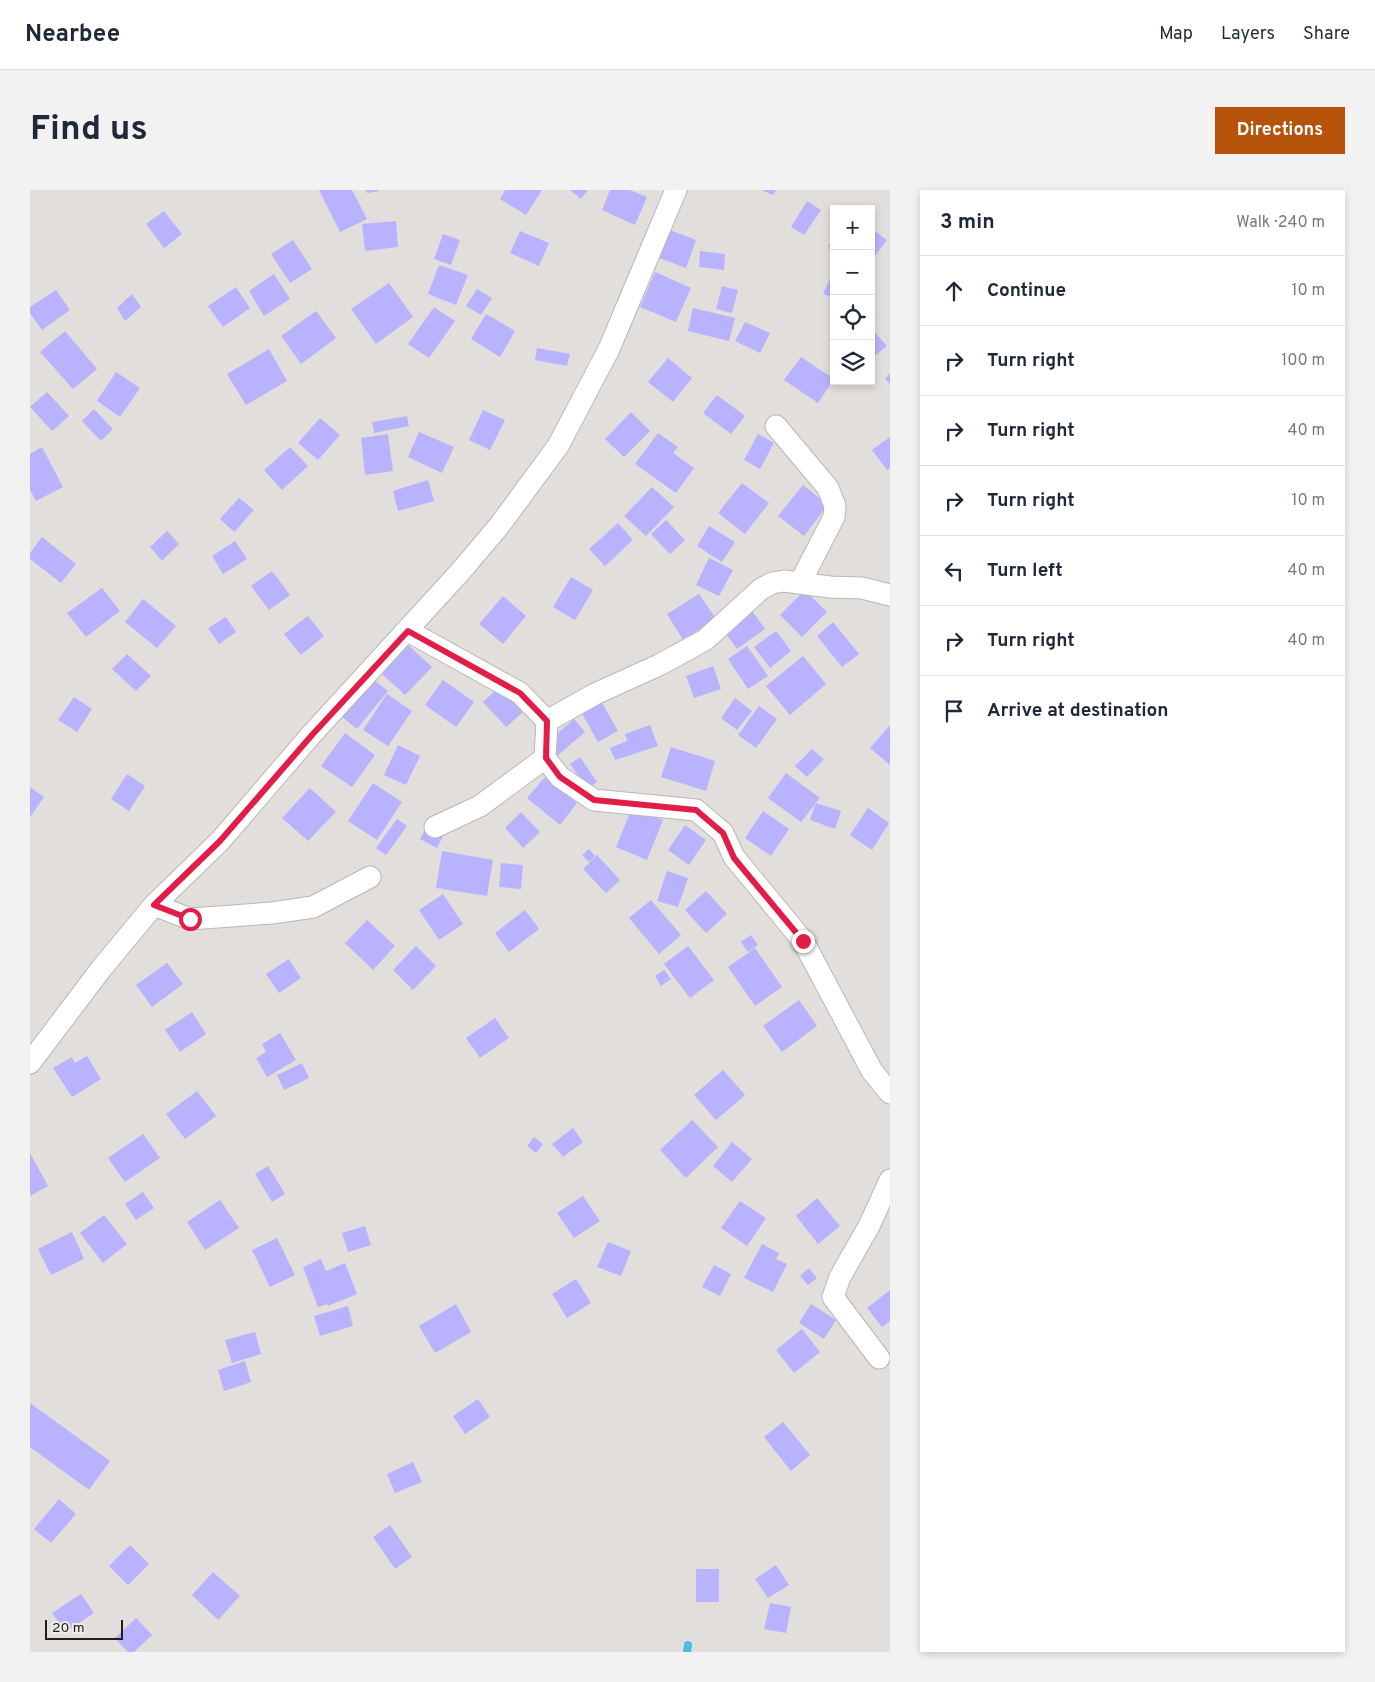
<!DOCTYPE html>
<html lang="en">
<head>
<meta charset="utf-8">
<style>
	body { margin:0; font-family:Overpass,sans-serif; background:#f2f2f3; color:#1f2937 }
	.controls { position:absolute; right:15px; top:15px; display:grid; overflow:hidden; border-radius:0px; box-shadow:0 2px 8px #0003 }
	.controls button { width:45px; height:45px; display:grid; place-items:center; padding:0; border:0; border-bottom:1px solid #e0e1e3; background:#fff; color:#1f2937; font:25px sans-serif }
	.scale { position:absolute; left:15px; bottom:12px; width:78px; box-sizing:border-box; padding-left:5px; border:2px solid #201f1e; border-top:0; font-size:14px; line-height:18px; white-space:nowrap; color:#201f1e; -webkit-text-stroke:4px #eeebe9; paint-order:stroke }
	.stop { position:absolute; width:15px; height:15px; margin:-11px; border:4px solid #e11d48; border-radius:50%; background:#fff }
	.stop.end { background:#e11d48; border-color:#fff; box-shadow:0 1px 5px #0008 }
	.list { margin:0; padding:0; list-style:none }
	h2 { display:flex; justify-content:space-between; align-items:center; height:65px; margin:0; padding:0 20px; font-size:21px }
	h2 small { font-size:16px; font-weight:400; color:#747a83 }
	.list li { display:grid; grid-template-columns:32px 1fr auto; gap:15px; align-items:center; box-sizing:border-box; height:70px; padding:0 20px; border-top:1px solid #e0e1e3 }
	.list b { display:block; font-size:19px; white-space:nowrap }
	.list em { font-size:16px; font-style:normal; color:#747a83 }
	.icon { flex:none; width:28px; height:28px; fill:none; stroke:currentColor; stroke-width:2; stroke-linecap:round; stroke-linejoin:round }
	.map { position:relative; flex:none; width:860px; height:1462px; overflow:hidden; border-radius:0px }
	header { display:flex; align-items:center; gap:30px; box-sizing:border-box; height:70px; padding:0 25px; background:#fff; border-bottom:1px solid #e0e1e3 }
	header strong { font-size:24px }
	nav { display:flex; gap:28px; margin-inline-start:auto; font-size:18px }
	.intro { display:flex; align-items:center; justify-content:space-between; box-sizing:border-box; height:120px; padding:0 30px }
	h1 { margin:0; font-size:35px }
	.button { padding:12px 22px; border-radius:0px; background:#b45309; color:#fff; font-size:18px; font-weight:700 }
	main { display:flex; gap:30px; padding:0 30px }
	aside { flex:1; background:#fff; border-radius:0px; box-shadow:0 2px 8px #0003 }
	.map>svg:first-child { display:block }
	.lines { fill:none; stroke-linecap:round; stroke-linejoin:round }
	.stream { stroke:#4fbcd9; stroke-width:8 }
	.building { fill:#b9b3ff }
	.minor-casing { stroke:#b9b7b5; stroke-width:23 }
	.minor { stroke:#fff; stroke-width:21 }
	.route { stroke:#e11d48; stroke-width:6 }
</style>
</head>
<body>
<header>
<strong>Nearbee</strong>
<nav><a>Map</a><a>Layers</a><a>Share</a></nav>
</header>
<div class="intro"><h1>Find us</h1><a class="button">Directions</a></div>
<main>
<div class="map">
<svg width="860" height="1462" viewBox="0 0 860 1462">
	<rect width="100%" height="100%" fill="#e1dedc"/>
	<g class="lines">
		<path class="stream" d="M657 1462 658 1455"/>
	</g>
	<g class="building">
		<path d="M289 0H322L337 29 310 42Z"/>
		<path d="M336 0H349V1L337 3Z"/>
		<path d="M475 0H512L496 25 470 9Z"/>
		<path d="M540 0H558L551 9Z"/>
		<path d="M580 0H600L617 7 605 35 572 20Z"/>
		<path d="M732 0H746L743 5Z"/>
		<path d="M777 11 791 20 774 45 761 37Z"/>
		<path d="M134 21 152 44 134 58 116 34Z"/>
		<path d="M366 31 368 57 335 61 332 34Z"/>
		<path d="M635 38 666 50 656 78 624 66Z"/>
		<path d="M843 40 857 50 841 71V42Z"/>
		<path d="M490 41 519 53 509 76 480 63Z"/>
		<path d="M413 44 430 50 421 75 404 69Z"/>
		<path d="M804 48V60L798 56Z"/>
		<path d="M263 50 282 79 260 93 241 64Z"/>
		<path d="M670 61 695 64 694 80 669 77Z"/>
		<path d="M409 75 438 85 426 115 398 104Z"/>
		<path d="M804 80V108L793 104Z"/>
		<path d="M625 82 661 98 646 132 610 117Z"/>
		<path d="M244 84 260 109 234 126 219 101Z"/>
		<path d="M359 93 383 127 346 154 321 119Z"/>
		<path d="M692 96 708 100 702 123 686 119Z"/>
		<path d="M206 97 220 118 193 137 178 116Z"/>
		<path d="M447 99 462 108 451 125 436 116Z"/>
		<path d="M26 100 40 120 12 140 0 123V117Z"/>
		<path d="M102 104 111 117 95 131 87 118Z"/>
		<path d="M404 117 425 131 399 168 378 154Z"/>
		<path d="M663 118 705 128 699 151 658 141Z"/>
		<path d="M286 121 306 148 271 174 251 146Z"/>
		<path d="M456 124 485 141 470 167 441 149Z"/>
		<path d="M715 132 740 143 730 163 705 151Z"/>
		<path d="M841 138 857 156 841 169Z"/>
		<path d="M35 141 67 179 43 199 10 162Z"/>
		<path d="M507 158 540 164 537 176 505 170Z"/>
		<path d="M239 159 257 191 216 215 197 184Z"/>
		<path d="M771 167 804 189 788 213 754 190Z"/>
		<path d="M638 168 662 188 643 212 618 192Z"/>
		<path d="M86 182 110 198 90 227 67 211Z"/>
		<path d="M860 183V194L855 189Z"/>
		<path d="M17 202 39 226 22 241 0 217Z"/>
		<path d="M687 205 715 226 701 244 673 223Z"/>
		<path d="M64 219 83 239 71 251 52 231Z"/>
		<path d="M453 220 475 230 460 260 439 250Z"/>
		<path d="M601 222 620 241 594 267 575 249Z"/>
		<path d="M377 226 379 236 344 243 342 232Z"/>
		<path d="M290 228 310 245 288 270 268 253Z"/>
		<path d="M389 242 424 257 412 283 378 267Z"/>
		<path d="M628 243 648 257 643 263 664 278 646 303 605 274Z"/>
		<path d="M358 244 363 281 335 285 331 248Z"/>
		<path d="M728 244 744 253 730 279 714 270Z"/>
		<path d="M860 247V278L857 280 842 260Z"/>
		<path d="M12 257 33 297 6 311 0 300V264Z"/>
		<path d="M260 257 278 276 252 300 234 280Z"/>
		<path d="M398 290 404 311 368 321 363 301Z"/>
		<path d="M712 293 739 313 715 344 688 323Z"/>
		<path d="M773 295 798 315 774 346 748 326Z"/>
		<path d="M622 297 644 317 616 346 594 326Z"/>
		<path d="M209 308 224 320 204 342 190 329Z"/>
		<path d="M636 330 655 350 640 364 621 344Z"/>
		<path d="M588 333 603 350 575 376 559 359Z"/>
		<path d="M679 336 705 352 692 372 667 356Z"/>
		<path d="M137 341 149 354 132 371 120 357Z"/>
		<path d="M12 347 46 374 31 393 0 369V363Z"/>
		<path d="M205 351 217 369 193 384 182 366Z"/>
		<path d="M679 368 703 380 689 406 666 395Z"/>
		<path d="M242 381 260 405 239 420 221 396Z"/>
		<path d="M541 387 563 400 545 430 523 417Z"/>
		<path d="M72 398 90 421 56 447 37 423Z"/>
		<path d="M775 400 797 422 772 447 750 425Z"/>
		<path d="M669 404 686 429 653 450 637 424Z"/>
		<path d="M473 406 496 426 473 454 449 434Z"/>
		<path d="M113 409 146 436 127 458 95 432Z"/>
		<path d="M720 418 735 439 707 459 692 438Z"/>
		<path d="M278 426 294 446 271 465 254 444Z"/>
		<path d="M196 427 206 442 189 454 178 438Z"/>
		<path d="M803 432 829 464 812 477 787 446Z"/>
		<path d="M746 441 761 461 740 478 724 457Z"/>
		<path d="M377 454 402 477 375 505 350 482Z"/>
		<path d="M717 456 738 486 718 499 698 469Z"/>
		<path d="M97 464 121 486 106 501 82 479Z"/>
		<path d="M773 466 796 494 760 525 736 496Z"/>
		<path d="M683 476 691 499 664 508 656 486Z"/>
		<path d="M341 488 358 501 327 539 311 526Z"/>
		<path d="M413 490 444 512 426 537 395 515Z"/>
		<path d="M470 496 493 522 476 537 453 512Z"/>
		<path d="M357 504 382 521 358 556 333 540Z"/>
		<path d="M44 507 62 519 47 542 28 530Z"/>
		<path d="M705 508 722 521 707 540 691 528Z"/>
		<path d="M571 511 588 541 568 552 551 522Z"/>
		<path d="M729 516 747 529 726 558 708 545Z"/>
		<path d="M544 529 555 542 527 566 516 553Z"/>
		<path d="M620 535 628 556 585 570 580 558 597 551 595 544Z"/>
		<path d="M860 535V575L840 558Z"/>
		<path d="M315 543 345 565 322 597 291 576Z"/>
		<path d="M368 555 390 566 376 595 354 585Z"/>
		<path d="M641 557 685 571 676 601 631 587Z"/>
		<path d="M782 559 794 569 777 587 765 576Z"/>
		<path d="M550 567 567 592 557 599 540 574Z"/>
		<path d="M756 583 790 608 771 632 738 608Z"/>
		<path d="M97 584 115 596 99 621 81 609Z"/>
		<path d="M515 587 547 613 530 635 497 608Z"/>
		<path d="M343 593 372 612 347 650 318 631Z"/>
		<path d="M0 597 14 607 0 627Z"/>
		<path d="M280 598 306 622 278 651 252 628Z"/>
		<path d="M786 613 811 621 805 639 780 630Z"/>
		<path d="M602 618 633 630 617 670 586 657Z"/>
		<path d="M838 618 859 633 842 660 820 645Z"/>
		<path d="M733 621 759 639 741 666 715 648Z"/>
		<path d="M491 622 510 642 493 658 475 638Z"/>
		<path d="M367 629 377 636 356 665 346 658Z"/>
		<path d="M655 635 676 650 659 675 638 660Z"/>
		<path d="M396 638 413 646 407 658 390 649Z"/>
		<path d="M559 659 565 666 559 672 552 665Z"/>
		<path d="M412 661 463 670 457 706 406 698Z"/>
		<path d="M567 665 590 690 576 703 553 679Z"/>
		<path d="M471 673 493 675 491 699 469 697Z"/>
		<path d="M637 681 658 688 648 717 627 711Z"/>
		<path d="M676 701 697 724 676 743 655 720Z"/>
		<path d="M413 704 433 734 409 750 389 720Z"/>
		<path d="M621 710 651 745 629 764 599 728Z"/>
		<path d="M495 720 509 739 479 762 465 743Z"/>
		<path d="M337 730 365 756 343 780 315 753Z"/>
		<path d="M721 745 728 755 718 762 711 752Z"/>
		<path d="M386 756 406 776 383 800 363 780Z"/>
		<path d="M658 756 684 790 660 808 634 774Z"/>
		<path d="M725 758 752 797 725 816 698 777Z"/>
		<path d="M259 769 271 788 249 803 236 784Z"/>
		<path d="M137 773 153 794 122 817 106 795Z"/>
		<path d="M634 780 641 789 631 796 625 786Z"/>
		<path d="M769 810 787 836 752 862 733 836Z"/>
		<path d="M162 822 176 844 150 862 135 840Z"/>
		<path d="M465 828 479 848 450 868 436 848Z"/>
		<path d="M250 843 266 870 237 887 226 868 236 862 232 854Z"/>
		<path d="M57 866 71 889 42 907 23 878 42 867 45 873Z"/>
		<path d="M272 873 279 888 254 900 247 885Z"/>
		<path d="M693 880 715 905 686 930 664 905Z"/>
		<path d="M167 901 186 926 155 949 136 924Z"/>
		<path d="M662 930 688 957 656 988 630 960Z"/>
		<path d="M543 938 553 952 533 967 522 954Z"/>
		<path d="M113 944 130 968 95 992 78 968Z"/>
		<path d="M504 947 513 954 506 963 497 956Z"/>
		<path d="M702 952 722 969 702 992 683 976Z"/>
		<path d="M0 963 18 996 0 1006Z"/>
		<path d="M238 976 255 1004 242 1012 225 984Z"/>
		<path d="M113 1002 124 1018 106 1030 95 1014Z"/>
		<path d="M553 1006 570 1031 544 1048 527 1023Z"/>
		<path d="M787 1008 810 1036 788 1054 766 1026Z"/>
		<path d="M190 1010 209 1038 175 1060 157 1032Z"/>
		<path d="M710 1011 736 1028 717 1056 691 1038Z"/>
		<path d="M74 1025 97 1054 73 1073 50 1043Z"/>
		<path d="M335 1036 341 1055 318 1062 312 1043Z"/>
		<path d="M42 1042 54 1069 21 1085 8 1059Z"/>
		<path d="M247 1048 265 1085 240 1097 222 1060Z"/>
		<path d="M578 1052 601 1061 591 1086 567 1077Z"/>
		<path d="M732 1054 749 1063 746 1069 757 1074 743 1102 714 1088Z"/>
		<path d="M291 1069 296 1081 315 1073 327 1104 298 1116 297 1114 288 1117 273 1077Z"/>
		<path d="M684 1075 701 1084 690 1106 672 1097Z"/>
		<path d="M779 1078 787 1088 778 1095 770 1086Z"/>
		<path d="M546 1089 561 1113 537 1128 522 1104Z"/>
		<path d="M860 1100V1131L852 1137 837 1118Z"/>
		<path d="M426 1114 441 1142 405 1163 389 1136Z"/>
		<path d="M781 1114 806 1130 794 1149 769 1133Z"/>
		<path d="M318 1116 323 1136 290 1146 284 1126Z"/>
		<path d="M772 1139 790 1162 764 1183 746 1160Z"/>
		<path d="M225 1142 231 1164 202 1173 195 1150Z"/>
		<path d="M215 1171 221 1192 194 1201 188 1180Z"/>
		<path d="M448 1209 460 1227 435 1244 423 1226Z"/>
		<path d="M0 1213 80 1271 59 1300 0 1257Z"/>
		<path d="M753 1232 780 1265 761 1281 734 1247Z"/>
		<path d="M383 1272 392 1292 365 1303 357 1284Z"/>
		<path d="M29 1309 46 1324 21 1353 4 1339Z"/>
		<path d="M360 1335 382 1367 365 1379 343 1347Z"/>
		<path d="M100 1355 119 1374 98 1395 79 1376Z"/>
		<path d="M746 1375 759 1395 738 1408 725 1389Z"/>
		<rect x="666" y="1379" width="23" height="33"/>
		<path d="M183 1382 210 1406 188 1430 162 1405Z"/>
		<path d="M51 1404 64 1423 36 1442 22 1423Z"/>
		<path d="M740 1413 761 1417 756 1443 734 1439Z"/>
		<path d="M106 1428 122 1445 104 1462H98L85 1448Z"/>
	</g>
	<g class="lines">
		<g class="minor-casing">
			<g id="minor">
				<path d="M746 236 798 298 805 316 804 327 770 393"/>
				<path d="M378 441 490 503 517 531 515 568 530 587 564 610 666 620 693 643 704 667 773 751 842 881 860 903"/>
				<path d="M517 531 565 504 629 475 675 450 731 399 742 393 754 391 800 397 832 398 860 405"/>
				<path d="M405 637 450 616 515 568"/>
				<path d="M124 715 160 729 242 723 283 717 340 687"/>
				<path d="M0 873 71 779 124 715 190 651 281 545 430 382 469 336 528 256 579 159 646 0"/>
				<path d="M849 1168 803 1107 810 1087 839 1036 860 990"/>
			</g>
		</g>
		<use href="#minor" class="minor"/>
	</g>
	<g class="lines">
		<path class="route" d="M160 729 124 715 190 651 282 545 378 441 490 503 517 531 516 568 530 587 564 610 666 620 693 643 704 668 773 751"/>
	</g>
</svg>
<div class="controls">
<button>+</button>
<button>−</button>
<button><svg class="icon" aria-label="locate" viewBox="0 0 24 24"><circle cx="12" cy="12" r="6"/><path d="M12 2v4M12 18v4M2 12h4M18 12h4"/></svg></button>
<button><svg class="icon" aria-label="layers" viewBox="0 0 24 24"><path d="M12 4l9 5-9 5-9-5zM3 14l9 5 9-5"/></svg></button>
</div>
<div class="scale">20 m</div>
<div class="stop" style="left:160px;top:729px"></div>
<div class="stop end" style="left:773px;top:751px"></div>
</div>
<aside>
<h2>3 min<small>Walk · 240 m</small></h2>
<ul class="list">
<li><svg class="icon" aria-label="ahead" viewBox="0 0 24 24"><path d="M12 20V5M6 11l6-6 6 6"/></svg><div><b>Continue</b></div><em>10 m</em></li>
<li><svg class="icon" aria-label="right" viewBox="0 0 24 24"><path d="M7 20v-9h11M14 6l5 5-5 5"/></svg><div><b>Turn right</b></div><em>100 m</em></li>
<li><svg class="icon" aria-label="right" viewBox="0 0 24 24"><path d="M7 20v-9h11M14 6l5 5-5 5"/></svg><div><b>Turn right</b></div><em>40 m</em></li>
<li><svg class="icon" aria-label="right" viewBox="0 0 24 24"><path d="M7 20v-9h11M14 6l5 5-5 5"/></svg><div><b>Turn right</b></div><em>10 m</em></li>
<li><svg class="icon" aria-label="left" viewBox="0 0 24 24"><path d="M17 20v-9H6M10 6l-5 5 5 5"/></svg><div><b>Turn left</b></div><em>40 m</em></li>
<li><svg class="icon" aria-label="right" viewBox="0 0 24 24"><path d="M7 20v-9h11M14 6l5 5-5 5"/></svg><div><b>Turn right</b></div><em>40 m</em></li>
<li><svg class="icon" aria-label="arrive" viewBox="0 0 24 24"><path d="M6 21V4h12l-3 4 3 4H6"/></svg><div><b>Arrive at destination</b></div></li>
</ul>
</aside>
</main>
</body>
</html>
